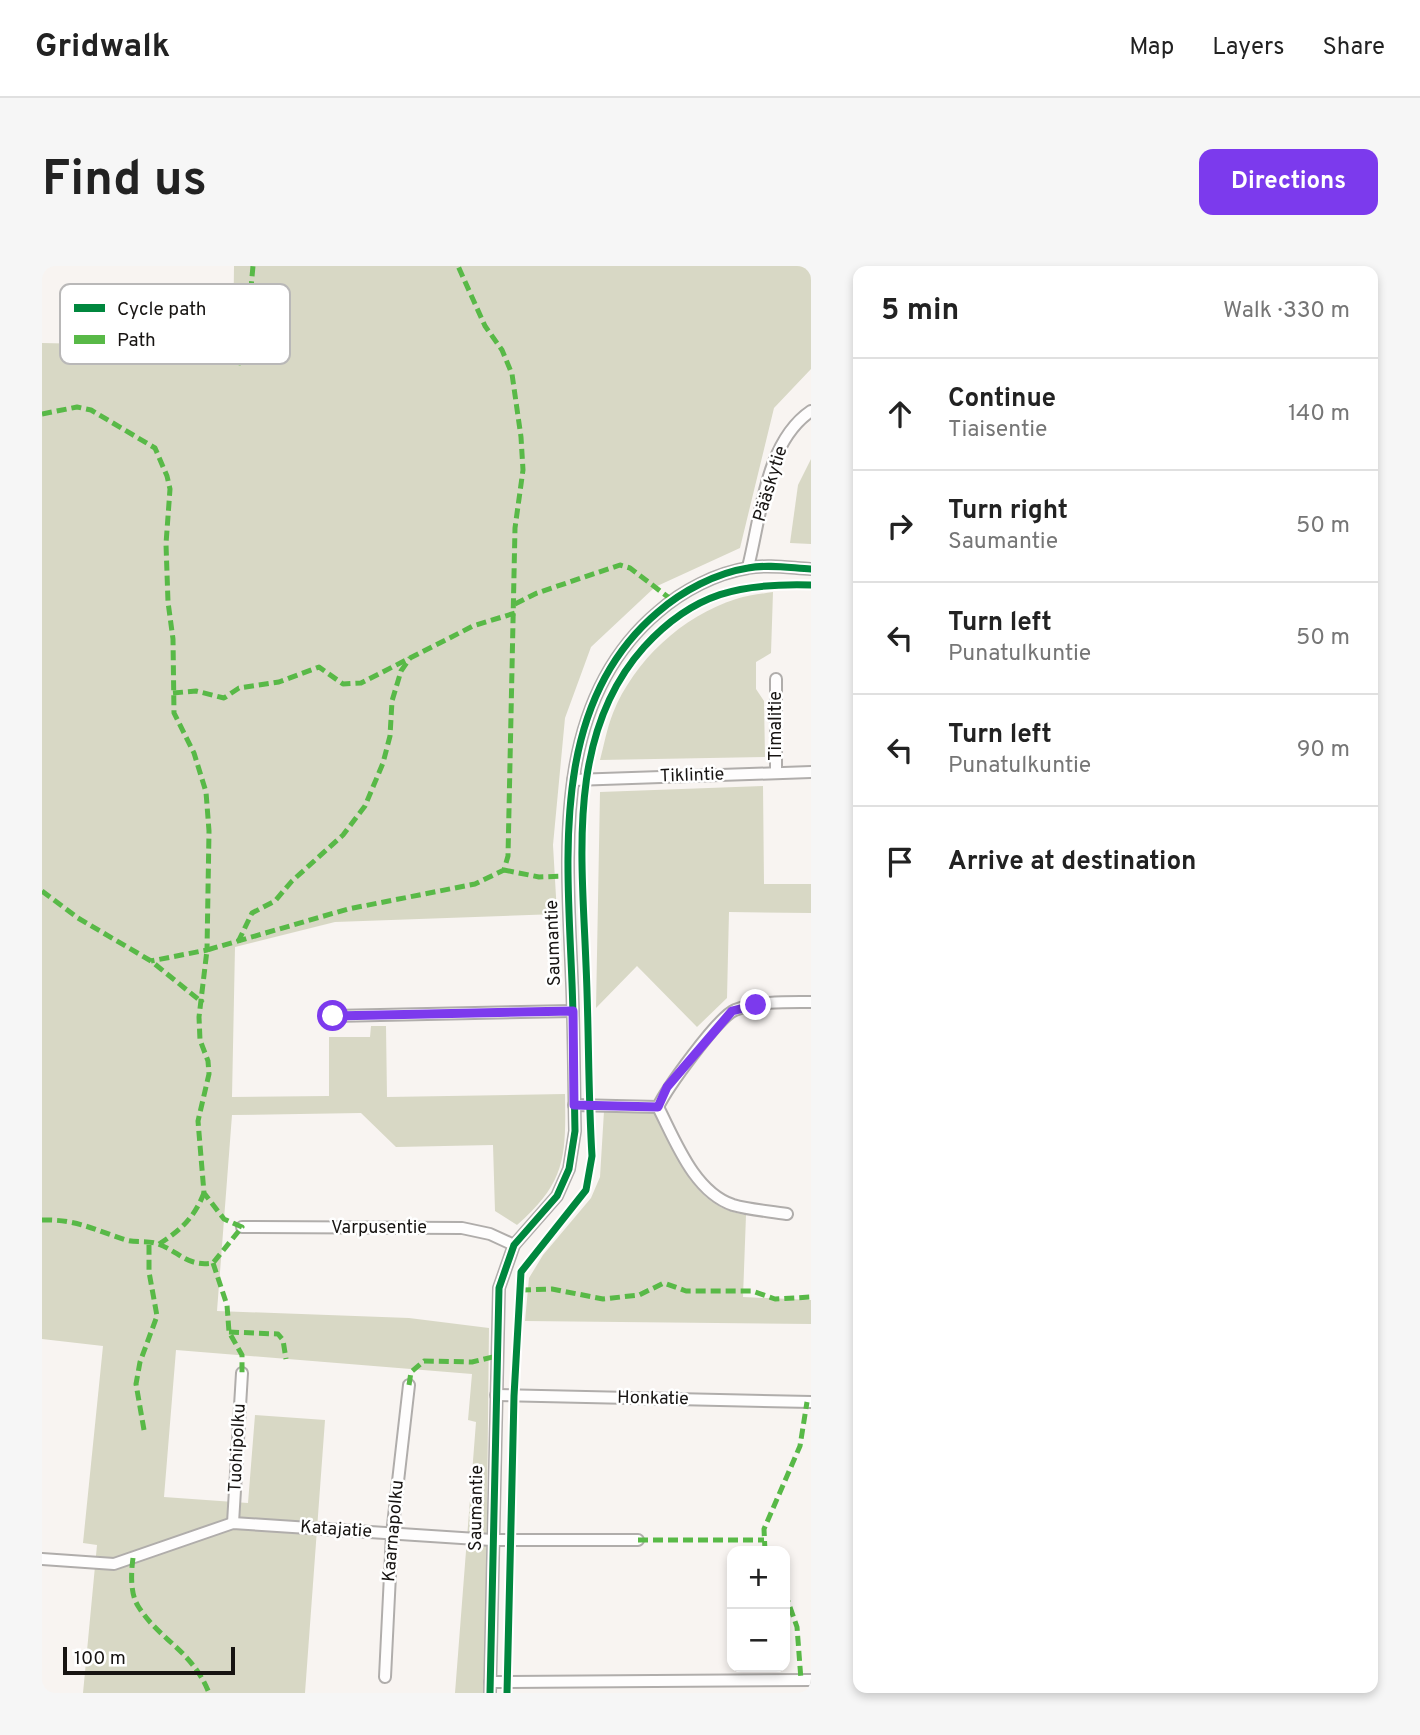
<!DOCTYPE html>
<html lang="en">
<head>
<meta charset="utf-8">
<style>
	body { margin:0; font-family:Overpass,sans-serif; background:#f6f6f6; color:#222 }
	.controls { position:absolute; right:21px; bottom:21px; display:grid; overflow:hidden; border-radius:14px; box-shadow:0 4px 10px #0003 }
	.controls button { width:63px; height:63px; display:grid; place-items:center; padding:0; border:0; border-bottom:2px solid #e0e0e0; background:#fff; color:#222; font:35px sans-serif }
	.scale { position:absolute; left:21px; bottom:18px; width:172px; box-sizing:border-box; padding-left:7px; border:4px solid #171412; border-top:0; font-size:19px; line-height:24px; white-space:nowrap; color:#171412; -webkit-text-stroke:5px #fff; paint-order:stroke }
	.stop { position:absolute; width:21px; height:21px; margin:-16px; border:5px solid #7c3aed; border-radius:50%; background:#fff }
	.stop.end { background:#7c3aed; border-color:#fff; box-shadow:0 2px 7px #0008 }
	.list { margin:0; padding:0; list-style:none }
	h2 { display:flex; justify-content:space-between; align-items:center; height:91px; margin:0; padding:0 28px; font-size:30px }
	h2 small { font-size:23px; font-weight:400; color:#767676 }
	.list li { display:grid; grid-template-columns:46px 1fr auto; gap:21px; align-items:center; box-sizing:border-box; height:112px; padding:0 28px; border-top:2px solid #e0e0e0 }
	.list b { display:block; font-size:26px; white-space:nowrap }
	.list p { margin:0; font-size:23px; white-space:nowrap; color:#767676 }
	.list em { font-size:23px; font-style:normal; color:#767676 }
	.icon { flex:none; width:38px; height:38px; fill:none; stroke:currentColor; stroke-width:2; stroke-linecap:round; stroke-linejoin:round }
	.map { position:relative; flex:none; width:769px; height:1427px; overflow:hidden; border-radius:14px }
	header { display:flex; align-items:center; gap:42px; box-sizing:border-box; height:98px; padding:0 35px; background:#fff; border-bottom:2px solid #e0e0e0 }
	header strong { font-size:33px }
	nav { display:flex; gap:38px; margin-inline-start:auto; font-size:24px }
	.intro { display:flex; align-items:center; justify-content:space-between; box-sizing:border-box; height:168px; padding:0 42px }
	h1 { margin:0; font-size:49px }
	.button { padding:18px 32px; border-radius:14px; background:#7c3aed; color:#fff; font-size:24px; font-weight:700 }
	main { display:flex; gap:42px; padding:0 42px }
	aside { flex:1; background:#fff; border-radius:14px; box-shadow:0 4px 10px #0003 }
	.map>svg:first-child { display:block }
	.forest { fill:#d8d8c5 }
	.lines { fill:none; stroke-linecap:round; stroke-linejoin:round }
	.minor-casing { stroke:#b0adab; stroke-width:14 }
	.minor { stroke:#fefdfd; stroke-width:10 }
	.quiet { stroke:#58b947; stroke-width:5; stroke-dasharray:10 5; stroke-linecap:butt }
	.cycleway-casing { stroke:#fff; stroke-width:11 }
	.cycleway { stroke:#00873e; stroke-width:7 }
	.route { stroke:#7c3aed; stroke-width:9 }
	.labels { text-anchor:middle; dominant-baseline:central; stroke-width:5; stroke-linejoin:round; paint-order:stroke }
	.street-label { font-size:18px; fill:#171412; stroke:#fff }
	.key { fill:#fff; stroke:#b9b8b8; stroke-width:2 }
	.key-label { font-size:19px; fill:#171412 }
</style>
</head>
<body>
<header>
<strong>Gridwalk</strong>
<nav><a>Map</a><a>Layers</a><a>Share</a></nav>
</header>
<div class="intro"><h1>Find us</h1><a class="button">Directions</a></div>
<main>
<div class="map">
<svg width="769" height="1427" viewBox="0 0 769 1427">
	<rect width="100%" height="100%" fill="#f8f4f1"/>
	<g class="forest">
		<path d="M192 0H769V103L732 142 698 282 613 321 549 381 523 452 511 579 515 648 293 656 193 681 190 831 287 830V771H328L329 760H344L345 831 523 828C524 891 524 916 475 959L453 945 451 879 354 881 319 847 190 849 175 1045 367 1052 447 1062 443 1427H413L434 1156 426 1154 430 1108 134 1084 122 1231 206 1237 213 1149 283 1154 263 1427H41L55 1279 41 1277 61 1080 0 1073V77L191 81Z"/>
		<path d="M769 193V278L748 277 756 219Z"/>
		<path d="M731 326 729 387 714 396V423L722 435 723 491 558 494C562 479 565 462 571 447 592 395 640 350 694 333 706 329 719 328 731 326Z"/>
		<path d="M721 520 722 618H769V647L687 646 685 732 655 761 595 700 554 742 558 526Z"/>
		<path d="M587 843 613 846C636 890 649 940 704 949L701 1031 769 1034V1058L483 1055 487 1012 501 989 549 932 558 911 562 845Z"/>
	</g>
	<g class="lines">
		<g class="minor-casing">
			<g id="minor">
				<path d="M706 301C719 251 723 176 769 145"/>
				<path d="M734 507V413"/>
				<path d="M531 514 769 506"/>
				<path d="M291 750 531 745"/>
				<path d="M532 839 616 841C625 822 676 751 693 744 717 735 744 736 769 736"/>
				<path d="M616 841C633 874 652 926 691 939 708 944 727 945 745 948"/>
				<path d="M200 961 420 962 448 968 472 979"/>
				<path d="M454 1129 769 1136"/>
				<path d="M191 1257 200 1107"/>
				<path d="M0 1293 72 1298 191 1257 450 1274H596"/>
				<path d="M343 1411 350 1268 367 1119"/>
				<path d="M448 1416 769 1414"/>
				<path d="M448 1427 457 1022 472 979 515 930 527 903 533 865C532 816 532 766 530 717 525 589 508 437 616 346 640 325 674 307 706 302 726 298 749 302 769 303"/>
			</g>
		</g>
		<use href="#minor" class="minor"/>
		<g class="quiet">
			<path d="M196 99 206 54 211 0"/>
			<path d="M0 148 35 141 49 144 113 182 125 210 128 223 124 278 126 336 131 373 132 447 152 487 164 526 167 565 165 684 109 695"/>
			<path d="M473 338 495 327 578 299 588 302 630 334"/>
			<path d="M131 427 154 425 182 432 197 422 237 416 277 401 301 418 319 417 431 360 473 347"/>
			<path d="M462 604 497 611 526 610"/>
			<path d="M0 625 36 652 109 695 161 737"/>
			<path d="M196 676 210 647 233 635 250 615 301 569 323 540 341 497 348 470 350 435 359 405 368 392"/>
			<path d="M0 954C34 953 53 964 84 974 94 977 106 974 116 978 138 986 145 1001 171 997L200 961 182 953 162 927 156 855 167 808 166 795 158 774 157 751 165 684 306 643 433 618 462 604 466 590 473 262 481 204 479 171 470 108 460 84 443 60 416 0"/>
			<path d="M117 978C139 964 152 952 162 927"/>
			<path d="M171 997 185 1039 187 1066 200 1089V1107"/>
			<path d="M479 1024 510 1023 561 1033 597 1029 622 1017 644 1025H710L733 1033 769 1031"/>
			<path d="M187 1066 236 1068 241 1074 244 1093"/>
			<path d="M367 1119 369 1106 382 1095 430 1096 455 1090"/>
			<path d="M102 1164 94 1118 98 1096 115 1050 107 1006V976"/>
			<path d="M596 1274H722"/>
			<path d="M723 1285 722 1263 758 1180 765 1136"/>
			<path d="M91 1292C89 1307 88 1327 96 1340 117 1374 150 1384 167 1427"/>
			<path d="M743 1327 755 1361 759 1414"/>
		</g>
		<g class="cycleway-casing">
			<g id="cycleway">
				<path d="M448 1427 457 1022 472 979 515 930 527 903 533 865C532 816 532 766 530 717 525 589 508 437 616 346 640 325 674 307 706 302 726 298 749 302 769 303"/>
				<path d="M465 1427 472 1130 479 1006 544 924 550 890C546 826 547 763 544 699 540 591 524 468 602 381 652 326 699 317 769 319"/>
			</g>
		</g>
		<use href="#cycleway" class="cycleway"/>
	</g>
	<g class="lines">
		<path class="route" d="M291 750 531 745 532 839 616 841 625 821 690 745 714 739"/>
	</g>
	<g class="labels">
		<g class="street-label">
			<text transform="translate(729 218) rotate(-73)">Pääskytie</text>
			<text transform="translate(734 460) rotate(-90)">Timalitie</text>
			<text transform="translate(650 510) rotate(-2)">Tiklintie</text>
			<text transform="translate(512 677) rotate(-92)">Saumantie</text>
			<text x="337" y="962">Varpusentie</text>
			<text transform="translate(611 1133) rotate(1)">Honkatie</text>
			<text transform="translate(196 1182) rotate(-87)">Tuohipolku</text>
			<text transform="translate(435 1242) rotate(-89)">Saumantie</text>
			<text transform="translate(294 1264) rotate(4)">Katajatie</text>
			<text transform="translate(352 1265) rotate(-85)">Kaarnapolku</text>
		</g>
	</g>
	<rect x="18" y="18" width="230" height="80" rx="10" class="key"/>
	<rect x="32" y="38" width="31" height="8" fill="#00873e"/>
	<rect x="32" y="69" width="31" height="9" fill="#58b947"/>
	<g class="key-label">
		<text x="75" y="49">Cycle path</text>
		<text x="75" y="80">Path</text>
	</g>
</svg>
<div class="controls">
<button>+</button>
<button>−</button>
</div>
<div class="scale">100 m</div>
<div class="stop" style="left:291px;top:750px"></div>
<div class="stop end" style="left:714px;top:739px"></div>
</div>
<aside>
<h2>5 min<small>Walk · 330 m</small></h2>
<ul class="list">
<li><svg class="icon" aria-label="ahead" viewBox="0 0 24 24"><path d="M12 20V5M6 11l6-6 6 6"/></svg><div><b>Continue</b><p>Tiaisentie</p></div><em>140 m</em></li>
<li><svg class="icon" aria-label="right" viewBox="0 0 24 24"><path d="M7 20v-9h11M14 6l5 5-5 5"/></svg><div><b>Turn right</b><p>Saumantie</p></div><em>50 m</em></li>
<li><svg class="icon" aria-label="left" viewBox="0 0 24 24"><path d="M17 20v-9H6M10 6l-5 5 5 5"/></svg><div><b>Turn left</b><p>Punatulkuntie</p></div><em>50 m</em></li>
<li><svg class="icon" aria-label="left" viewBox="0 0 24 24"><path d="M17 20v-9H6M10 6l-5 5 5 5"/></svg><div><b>Turn left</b><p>Punatulkuntie</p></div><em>90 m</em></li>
<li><svg class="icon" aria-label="arrive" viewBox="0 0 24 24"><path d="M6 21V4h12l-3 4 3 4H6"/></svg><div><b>Arrive at destination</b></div></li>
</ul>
</aside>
</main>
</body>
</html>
